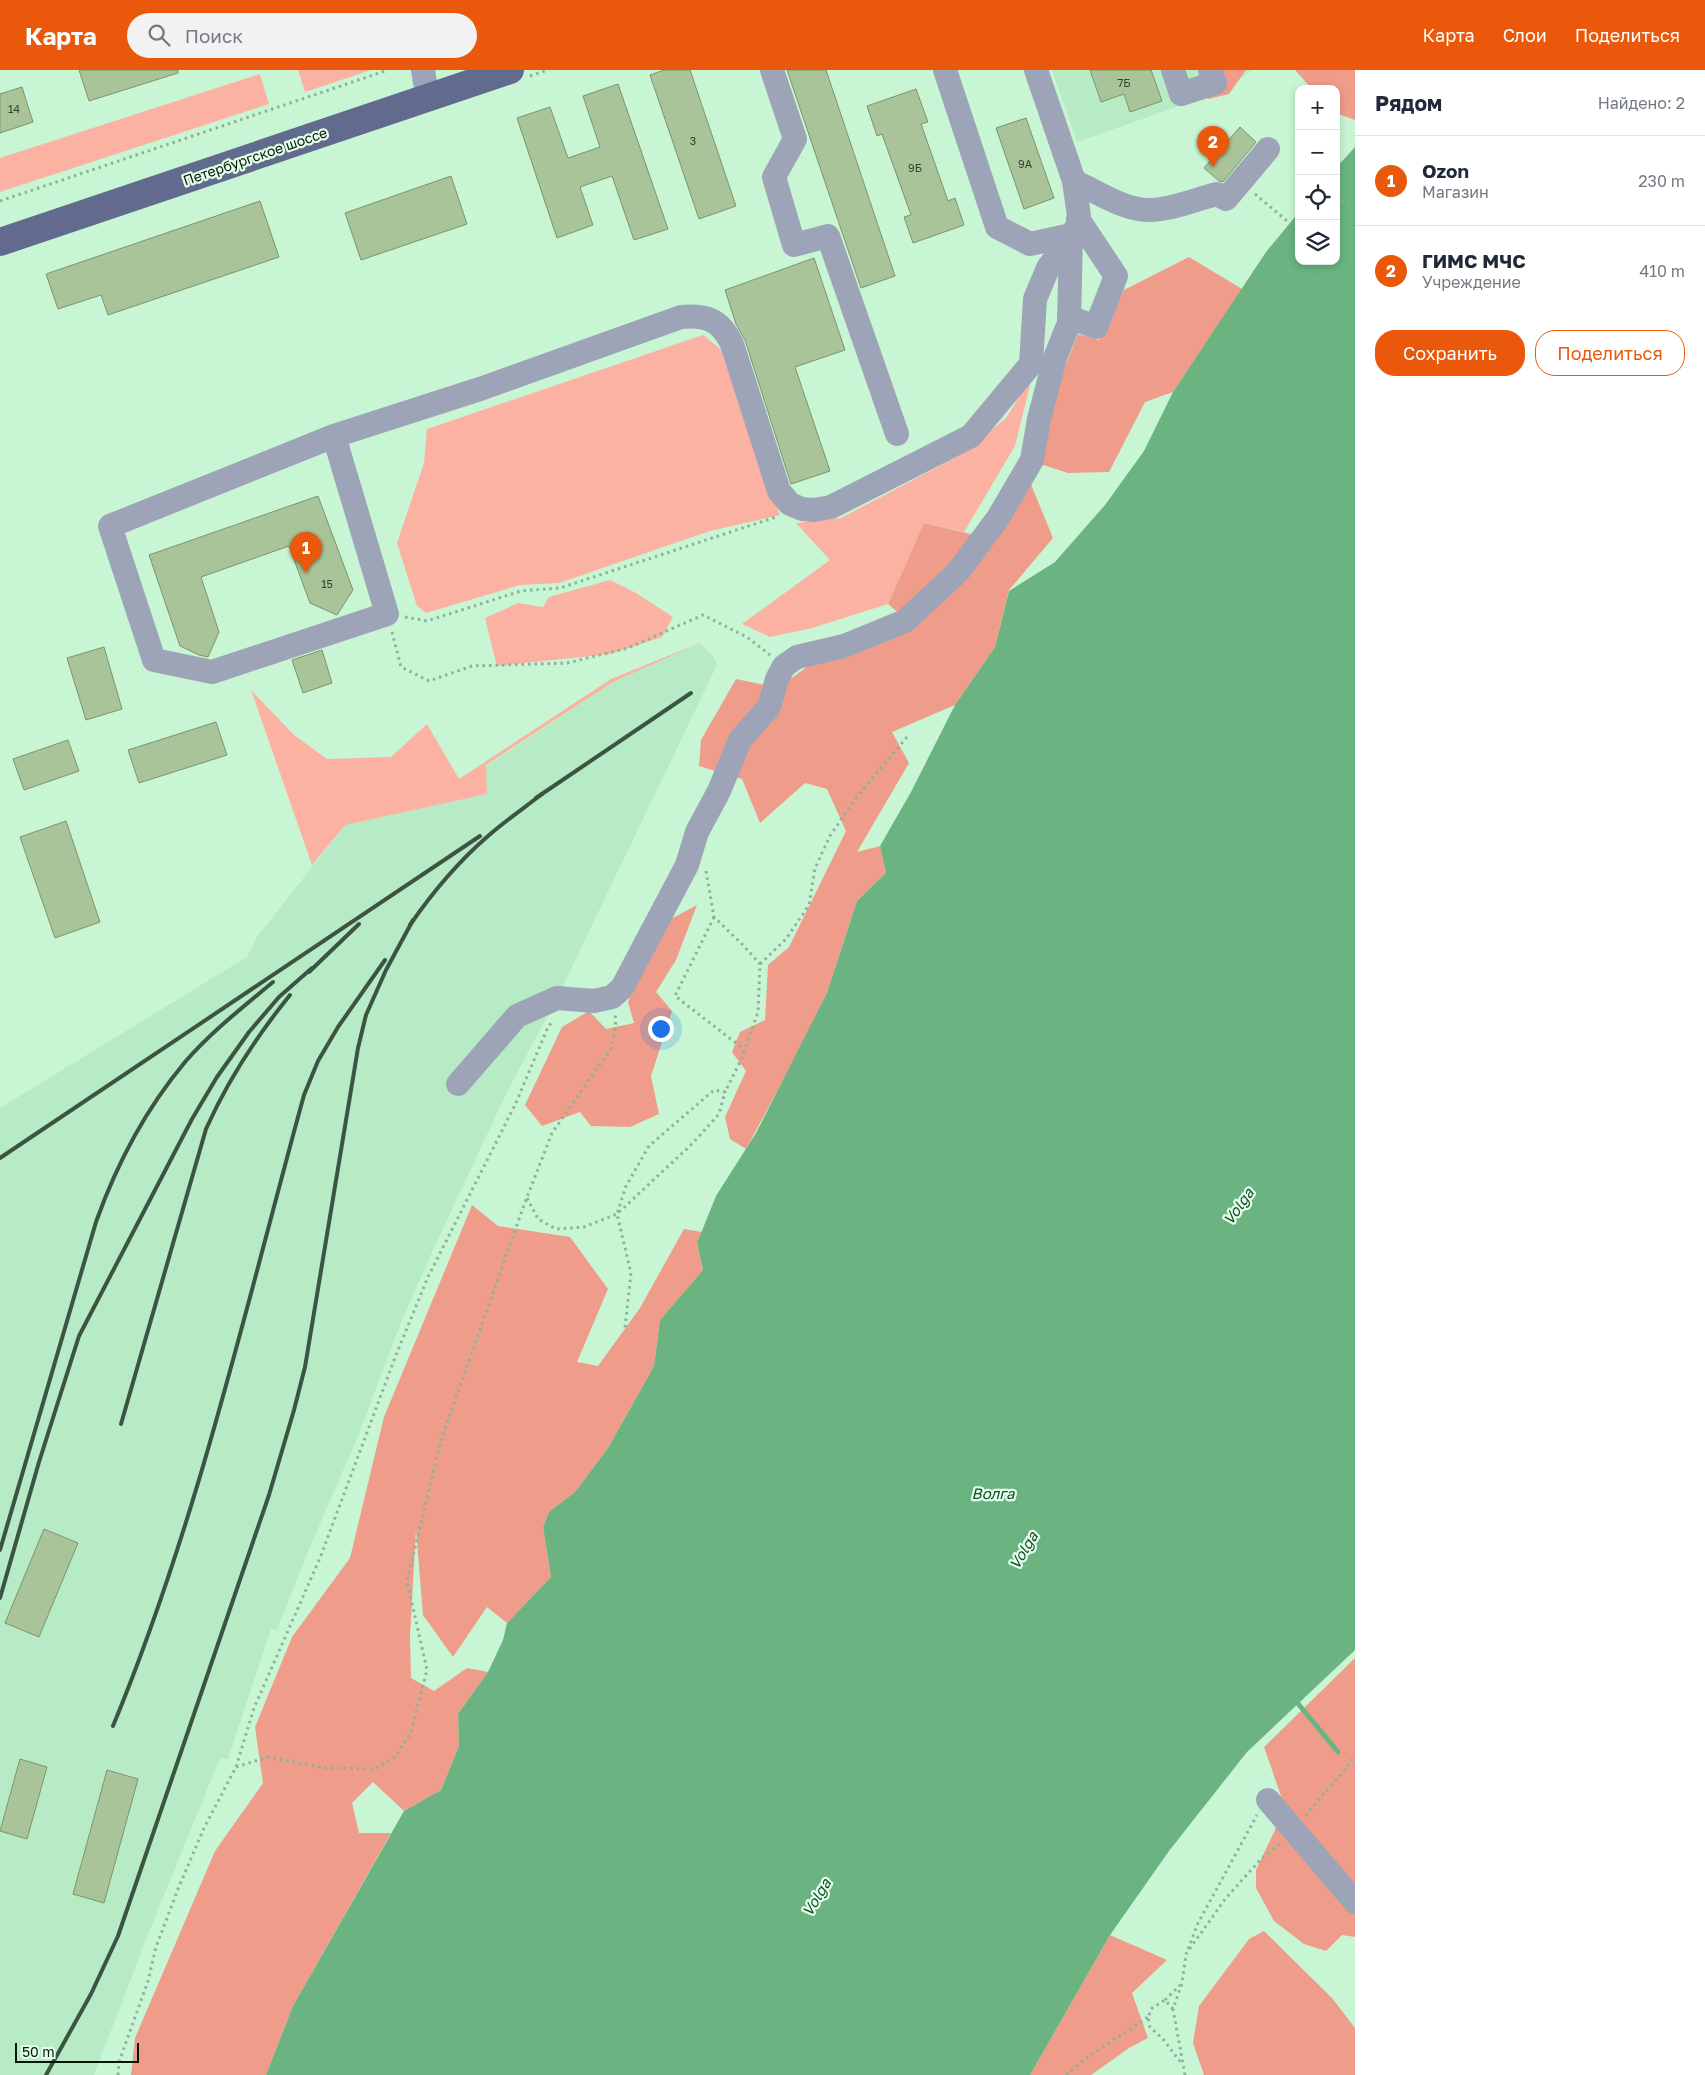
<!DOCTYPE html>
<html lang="ru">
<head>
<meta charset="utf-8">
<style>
	body { margin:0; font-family:"Golos Text",sans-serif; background:#f2f2f3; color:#1f2937 }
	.controls { position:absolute; right:15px; top:15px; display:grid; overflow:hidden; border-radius:10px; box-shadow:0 2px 8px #0003 }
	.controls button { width:45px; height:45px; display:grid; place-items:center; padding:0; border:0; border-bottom:1px solid #e0e1e3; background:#fff; color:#1f2937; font:25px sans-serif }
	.scale { position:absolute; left:15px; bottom:12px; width:124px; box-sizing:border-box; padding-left:5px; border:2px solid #07170c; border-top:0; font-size:14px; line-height:18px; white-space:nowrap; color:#07170c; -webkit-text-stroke:4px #e3fee9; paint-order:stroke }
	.you { position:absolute; left:660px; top:958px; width:18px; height:18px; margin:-12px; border:4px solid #fff; border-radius:50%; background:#1a73e8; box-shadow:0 0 0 8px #1a73e833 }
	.badge { display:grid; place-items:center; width:32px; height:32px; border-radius:50%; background:#ea580c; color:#fff; font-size:16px; font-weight:700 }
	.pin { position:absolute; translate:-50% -41px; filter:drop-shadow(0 1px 2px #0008) }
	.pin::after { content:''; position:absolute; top:26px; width:18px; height:15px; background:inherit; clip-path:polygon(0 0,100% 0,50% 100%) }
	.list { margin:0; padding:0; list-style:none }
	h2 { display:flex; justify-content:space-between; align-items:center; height:65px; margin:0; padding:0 20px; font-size:21px }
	h2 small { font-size:16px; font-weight:400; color:#747a83 }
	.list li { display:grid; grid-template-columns:32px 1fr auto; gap:15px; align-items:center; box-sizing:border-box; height:90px; padding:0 20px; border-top:1px solid #e0e1e3 }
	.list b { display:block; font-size:19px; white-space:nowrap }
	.list p { margin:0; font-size:16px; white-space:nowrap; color:#747a83 }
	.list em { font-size:16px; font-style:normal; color:#747a83 }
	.actions { display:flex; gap:10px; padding:15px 20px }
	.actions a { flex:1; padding:11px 0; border:1px solid #ea580c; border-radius:20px; text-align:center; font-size:18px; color:#ea580c }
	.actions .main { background:#ea580c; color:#fff }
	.icon { flex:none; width:28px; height:28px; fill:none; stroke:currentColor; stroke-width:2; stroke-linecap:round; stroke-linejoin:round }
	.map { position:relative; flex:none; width:1355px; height:2005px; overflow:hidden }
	header { display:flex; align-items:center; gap:30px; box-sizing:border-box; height:70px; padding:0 25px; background:#ea580c; color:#fff }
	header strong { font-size:24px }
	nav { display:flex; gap:28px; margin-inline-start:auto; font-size:18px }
	.search { width:350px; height:45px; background:#f2f2f3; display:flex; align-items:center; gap:12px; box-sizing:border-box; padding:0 18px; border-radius:28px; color:#747a83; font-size:19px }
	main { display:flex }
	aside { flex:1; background:#fff }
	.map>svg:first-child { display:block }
	.built { fill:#b7ebc5 }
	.green { fill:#fbb2a2 }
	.forest { fill:#f09c8a }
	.water { fill:#6bb481 }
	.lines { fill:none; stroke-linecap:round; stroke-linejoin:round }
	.stream { stroke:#6bb481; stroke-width:5 }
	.building { fill:#aac499; stroke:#7c946b }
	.path { stroke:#8db297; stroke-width:3; stroke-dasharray:2.5 4; stroke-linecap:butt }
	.minor { stroke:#9ea4b8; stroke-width:24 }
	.major { stroke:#626b8e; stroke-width:28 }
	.rail { stroke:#3c5443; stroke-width:4 }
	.labels { text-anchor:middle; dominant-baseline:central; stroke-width:4.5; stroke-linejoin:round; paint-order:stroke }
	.number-label { font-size:11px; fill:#30422f }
	.street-label { font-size:14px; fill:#07170c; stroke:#e3fee9 }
	.water-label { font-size:15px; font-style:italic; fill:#144a29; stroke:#e3fee9 }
</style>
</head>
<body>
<header>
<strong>Карта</strong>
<div class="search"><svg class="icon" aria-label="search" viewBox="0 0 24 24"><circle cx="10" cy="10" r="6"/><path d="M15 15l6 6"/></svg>Поиск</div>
<nav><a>Карта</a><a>Слои</a><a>Поделиться</a></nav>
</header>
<main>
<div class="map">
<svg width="1355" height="2005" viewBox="0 0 1355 2005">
	<rect width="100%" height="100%" fill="#c8f6d4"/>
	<g class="built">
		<path d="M1052 0H1252L1225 20 1077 72Z"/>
		<path d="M700 573 713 586 717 595 557 928 507 1022 438 1169 402 1250 358 1366 307 1484 277 1560 271 1559 228 1689 220 1688 147 1867 94 2005H0V1038L247 887 257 867 345 755 486 724V696L613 612Z"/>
	</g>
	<g class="green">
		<path d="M298 0H371L305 22Z"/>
		<path d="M260 4 269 34 0 122V88Z"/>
		<path d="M703 265 725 283 780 445 710 461 559 513 520 515 426 543 417 536 397 473 424 393 427 359Z"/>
		<path d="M1032 307 1015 376 964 462 924 453 888 534 812 558 770 567 742 554 830 490 796 453 841 448 962 384 1006 348Z"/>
		<path d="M610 510 636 523 673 547 662 567 610 584 497 596 485 548 518 533 543 537 549 527Z"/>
		<path d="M700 573 613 612 486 695 487 724 345 755 312 795 251 620 294 665 327 689 391 687 427 654 459 709 611 609Z"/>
	</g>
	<g class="forest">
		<path d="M1200 0H1246L1229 24 1208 29Z"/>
		<path d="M1295 0H1355V50L1336 43V19H1312Z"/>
		<path d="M1189 187 1242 219 1173 322 1145 332 1109 402 1068 403 1040 394 1051 332 1078 264 1099 270 1124 220Z"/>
		<path d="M1030 412 1053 468 1009 520 995 577 955 635 892 662 909 693 857 782 880 776 886 803 857 831 827 923 798 982 746 1079 730 1069 725 1047 746 1001 732 982 740 962 765 950 768 895 789 877 846 761 827 719 805 713 760 753 742 709 699 696 701 670 736 609 765 615 784 614 808 596 914 556 888 534 924 453 992 469Z"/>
		<path d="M697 835 676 890 656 922 672 941 651 1006 659 1044 630 1057 591 1056 580 1042 542 1056 525 1035 562 957 589 941 606 959 634 953 628 932 643 892 669 850Z"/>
		<path d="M472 1135 498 1156 570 1167 608 1219 577 1292 598 1296 640 1238 684 1159 702 1162 697 1174 703 1200 660 1250 654 1296 608 1378 575 1422 549 1442 543 1457 551 1507 507 1553 487 1537 453 1587 423 1545 416 1460 410 1566 411 1608 434 1621 467 1598 488 1602 458 1644 459 1676 441 1720 404 1741 373 1712 352 1733 359 1763H391L293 1936 266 2005H131L135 1968 215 1781 263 1713 255 1657 292 1567 350 1488 384 1347Z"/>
		<path d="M1355 1588V1867L1342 1865 1326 1881 1304 1874 1274 1851 1256 1818V1800L1275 1760 1281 1726 1264 1677Z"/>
		<path d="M1264 1861 1332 1928 1355 1958V2005H1204L1193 1973 1199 1936 1249 1869Z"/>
		<path d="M1110 1865 1167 1890 1132 1923 1148 1968 1129 1978 1091 2005H1030Z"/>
	</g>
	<path class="water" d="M1355 77V1580L1247 1682 1169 1781 1110 1865 1030 2005H266L293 1936 404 1741 441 1720 459 1676 458 1644 488 1602 503 1570 507 1553 551 1507 543 1457 549 1442 575 1422 608 1378 654 1296 660 1250 703 1200 697 1173 716 1126 756 1063 827 923 857 831 886 803 880 776 911 722 955 635 995 577 1009 521 1055 492 1105 435 1144 381 1173 322 1266 182 1299 142V191H1336V98Z"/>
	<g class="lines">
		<path class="stream" d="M1295 1630 1338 1682"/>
	</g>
	<g class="building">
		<path d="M79 0H178V3L89 31Z"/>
		<path d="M664 0H690L736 136 699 149 650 5Z"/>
		<path d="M787 0H826L895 206 861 218Z"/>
		<path d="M1090 0H1151L1162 31 1130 42 1124 24 1101 32Z"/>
		<path d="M618 14 668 159 634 170 612 106 580 117 593 155 557 168 517 48 550 37 568 88 600 77 583 26Z"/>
		<path d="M22 17 33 52 0 63V24Z"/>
		<path d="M916 19 928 52 921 54 948 131 955 128 964 155 913 173 904 147 911 145 882 64 877 66 867 36Z"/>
		<path d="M1026 48 1054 128 1024 139 996 58Z"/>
		<path d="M1240 57 1256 72 1223 112 1219 111 1204 98Z"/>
		<path d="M451 106 467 154 361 190 345 143Z"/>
		<path d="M260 131 279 187 108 245 101 225 58 239 46 204Z"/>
		<path d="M814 188 845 280 795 297 830 401 791 414 745 270 736 254 725 220Z"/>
		<path d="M318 426 353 520 337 545 310 533 289 476 201 507 219 562 208 587 199 585 180 576 149 485Z"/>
		<path d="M104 577 122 639 86 650 67 588Z"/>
		<path d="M322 580 332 613 303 623 292 590Z"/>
		<path d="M216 652 227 685 139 713 128 680Z"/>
		<path d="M68 670 79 701 24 720 13 689Z"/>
		<path d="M66 751 100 852 55 868 20 767Z"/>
		<path d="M44 1459 78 1473 39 1567 5 1553Z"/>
		<path d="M20 1689 47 1697 27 1769 0 1761Z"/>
		<path d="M107 1700 138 1709 104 1833 73 1824Z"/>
	</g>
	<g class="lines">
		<g class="path">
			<path d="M530 6 548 0"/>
			<path d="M1255 124 1287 151"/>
			<path d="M1336 127 1347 135"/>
			<path d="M0 131 388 0"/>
			<path d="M405 547 427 551 521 521 560 518 776 447"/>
			<path d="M392 562 401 597 429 611 472 596 567 593 628 578 703 545 747 567 770 585"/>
			<path d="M706 801 714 847 742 874 760 894 758 942 741 990 725 1022"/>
			<path d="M714 847 675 926 745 980"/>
			<path d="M760 894 786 869 809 835 815 798 830 766 855 729 907 667"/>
			<path d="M527 1128 538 1149 556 1159 584 1157 617 1144 693 1073 719 1044 725 1022 714 1020 649 1076 626 1116 617 1144 631 1203 625 1258"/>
			<path d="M236 1697 268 1687 325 1698 375 1699 395 1687 411 1662 427 1600 407 1511 441 1370 524 1135 552 1063 612 977 616 951 615 945"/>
			<path d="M1306 1746C1321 1724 1341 1708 1355 1685"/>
			<path d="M1188 1879 1198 1853 1257 1745"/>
			<path d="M1165 1930 1180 1915"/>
			<path d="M1173 1939 1165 1930 1152 1938 1148 1947 1150 1957 1163 1969 1182 1994"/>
			<path d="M118 2005 119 1992 148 1911 156 1877 178 1819 204 1758 236 1697 254 1638 320 1488 396 1285 428 1207 515 1035 548 957 552 952"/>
			<path d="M1066 2005 1085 1989 1148 1947"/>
			<path d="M1185 2005 1173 1939 1182 1913 1186 1884 1226 1828 1261 1789 1280 1774"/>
		</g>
		<g class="minor">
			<path d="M423 0 425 13"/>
			<path d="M772 0 795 69 774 107 794 175 828 166 897 364"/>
			<path d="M945 0 997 157 1030 174 1071 165"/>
			<path d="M1173 0 1181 24 1215 13 1210 0"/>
			<path d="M1074 111C1097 122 1124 140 1149 140 1172 140 1196 129 1217 124L1226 129 1268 79"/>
			<path d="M1069 247 1096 257 1116 206 1078 149"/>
			<path d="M334 366 387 544 212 602 154 590 110 456 334 366 483 318 681 247C706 245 720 249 732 274L779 421 790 434 802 439 814 440 831 437 971 366 1031 294 1035 229 1048 198 1077 157 1079 146 1074 111 1036 0"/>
			<path d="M458 1014 517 946 557 928 594 931 612 927 622 918 687 795 697 762 719 721 740 670 769 637 777 609 784 596 797 587 844 576 905 551 958 502 998 448 1032 390 1039 349 1055 288 1069 253 1071 165"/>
			<path d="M1268 1730 1355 1832"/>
		</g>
		<path class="major" d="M0 172 510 0"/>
		<g class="rail">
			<path d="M536 728 691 623"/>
			<path d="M410 855C432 823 458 792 488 766 505 751 524 738 542 724"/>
			<path d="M309 902 359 854"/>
			<path d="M0 1088 480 766"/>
			<path d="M121 1354 206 1059C228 1010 256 967 290 925"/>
			<path d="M0 1480 96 1152C117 1093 145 1040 185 992 211 962 243 937 273 912"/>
			<path d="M0 1528 39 1392 79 1266 192 1049 217 1007 249 962 279 927 312 898"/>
			<path d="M113 1656C197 1453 246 1236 304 1025L318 991 338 957 385 890"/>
			<path d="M46 2005 91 1924 118 1866 269 1425 294 1340 305 1297 358 978 366 945 386 900 413 850"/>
		</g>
	</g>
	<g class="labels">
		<g class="number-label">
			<text x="1124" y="12">7Б</text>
			<text x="14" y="38">14</text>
			<text x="693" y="70">3</text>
			<text x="1025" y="93">9А</text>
			<text x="915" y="97">9Б</text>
			<text x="327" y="513">15</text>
		</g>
		<g class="street-label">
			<text transform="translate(255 86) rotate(-19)">Петербургское шоссе</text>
		</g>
		<g class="water-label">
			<text transform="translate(1238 1136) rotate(-55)">Volga</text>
			<text x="993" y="1423">Волга</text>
			<text transform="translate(1023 1480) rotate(-59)">Volga</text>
			<text transform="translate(816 1827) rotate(-59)">Volga</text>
		</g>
	</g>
</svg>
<div class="controls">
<button>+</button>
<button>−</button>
<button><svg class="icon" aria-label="locate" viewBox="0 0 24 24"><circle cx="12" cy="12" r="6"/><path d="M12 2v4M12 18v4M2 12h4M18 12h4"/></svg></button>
<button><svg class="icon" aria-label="layers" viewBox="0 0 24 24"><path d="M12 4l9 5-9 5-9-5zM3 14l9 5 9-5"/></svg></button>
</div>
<div class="scale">50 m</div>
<div class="you"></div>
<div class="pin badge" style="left:306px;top:503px">1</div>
<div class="pin badge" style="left:1213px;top:97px">2</div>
</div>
<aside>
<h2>Рядом<small>Найдено: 2</small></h2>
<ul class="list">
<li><span class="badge">1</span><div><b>Ozon</b><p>Магазин</p></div><em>230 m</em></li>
<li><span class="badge">2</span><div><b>ГИМС МЧС</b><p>Учреждение</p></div><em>410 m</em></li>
</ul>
<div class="actions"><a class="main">Сохранить</a><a>Поделиться</a></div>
</aside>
</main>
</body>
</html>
